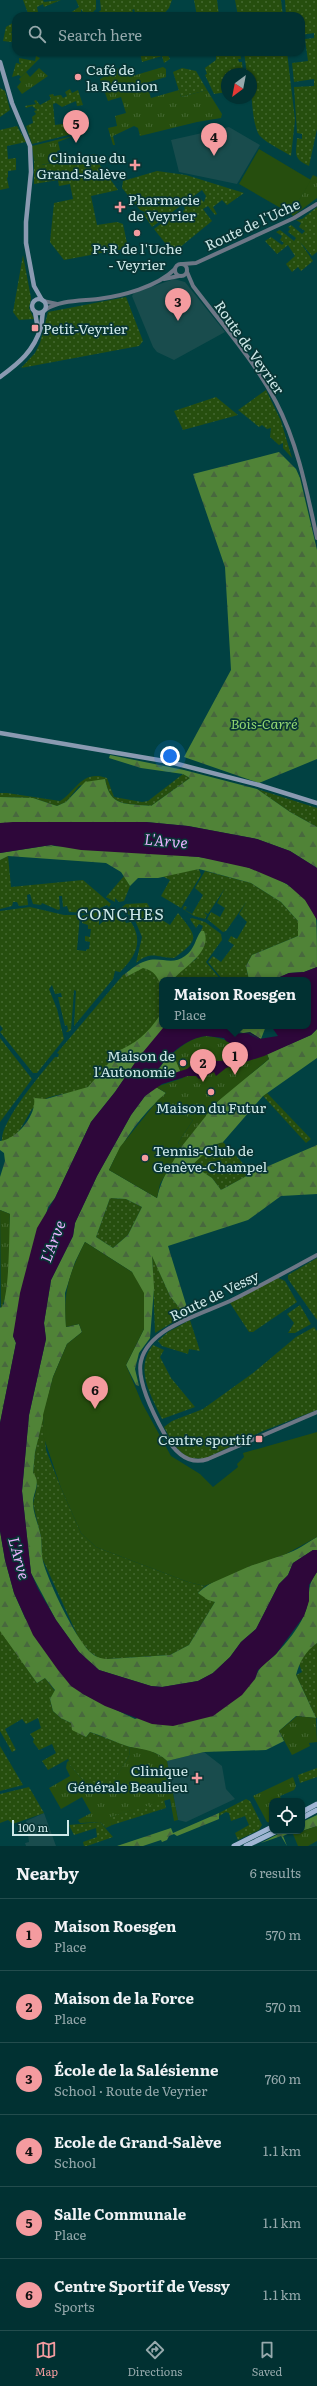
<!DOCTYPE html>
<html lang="en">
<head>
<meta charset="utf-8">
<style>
	body { margin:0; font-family:Literata,serif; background:#0b393a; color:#f1f3f6 }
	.controls { position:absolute; right:12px; bottom:12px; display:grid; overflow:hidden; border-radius:8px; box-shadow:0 1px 3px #0004 }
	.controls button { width:36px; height:36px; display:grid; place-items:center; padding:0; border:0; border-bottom:1px solid #234c4d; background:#013132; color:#f1f3f6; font:20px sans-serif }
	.compass { position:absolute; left:221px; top:68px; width:36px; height:36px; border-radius:50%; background:#013132; box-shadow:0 1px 3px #0004; rotate:212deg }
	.scale { position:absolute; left:12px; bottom:10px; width:57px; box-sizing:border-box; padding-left:4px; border:2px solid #cee9e9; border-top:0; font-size:11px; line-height:14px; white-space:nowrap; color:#cee9e9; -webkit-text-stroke:3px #083535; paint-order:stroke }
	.you { position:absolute; left:170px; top:756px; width:14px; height:14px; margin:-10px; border:3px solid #fff; border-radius:50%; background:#1a73e8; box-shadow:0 0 0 6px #1a73e833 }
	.badge { display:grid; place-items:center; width:26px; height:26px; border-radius:50%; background:#f49b9f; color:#111; font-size:13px; font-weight:700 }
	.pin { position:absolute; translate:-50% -33px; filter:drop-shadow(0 1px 2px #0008) }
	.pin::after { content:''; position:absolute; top:21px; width:14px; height:12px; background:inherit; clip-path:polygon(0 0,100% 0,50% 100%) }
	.popup { position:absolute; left:159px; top:977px; width:152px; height:52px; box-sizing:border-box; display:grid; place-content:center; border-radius:8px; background:#013132; filter:drop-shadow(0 1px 3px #0005); font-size:13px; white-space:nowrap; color:#96a9ac }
	.popup b { font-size:15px; color:#f1f3f6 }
	.popup::after { content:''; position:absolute; left:50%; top:100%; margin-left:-8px; border:8px solid transparent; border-top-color:#013132 }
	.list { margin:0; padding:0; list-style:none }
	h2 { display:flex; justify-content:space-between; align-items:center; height:52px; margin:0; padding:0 16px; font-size:17px }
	h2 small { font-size:13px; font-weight:400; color:#96a9ac }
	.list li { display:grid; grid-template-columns:26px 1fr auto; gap:12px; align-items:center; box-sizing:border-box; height:72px; padding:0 16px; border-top:1px solid #234c4d }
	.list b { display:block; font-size:15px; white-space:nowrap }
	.list p { margin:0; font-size:13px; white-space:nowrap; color:#96a9ac }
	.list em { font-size:13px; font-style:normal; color:#96a9ac }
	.icon { flex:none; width:22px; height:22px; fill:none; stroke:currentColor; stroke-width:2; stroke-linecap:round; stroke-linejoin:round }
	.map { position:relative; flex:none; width:317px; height:1846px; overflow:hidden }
	.search { position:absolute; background:#013132; box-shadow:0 1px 3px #0004; left:12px; right:12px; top:12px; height:44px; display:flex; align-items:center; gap:10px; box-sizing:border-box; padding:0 14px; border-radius:12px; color:#96a9ac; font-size:15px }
	.sheet { height:484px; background:#013132 }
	nav { display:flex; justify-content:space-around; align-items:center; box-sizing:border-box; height:56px; border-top:1px solid #234c4d; background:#013132; font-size:11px; color:#96a9ac }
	nav a { display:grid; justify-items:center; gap:2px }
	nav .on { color:#f49b9f }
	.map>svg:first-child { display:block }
	.built { fill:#194c4d }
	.grass { fill:url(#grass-dots) }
	.forest { fill:url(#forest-firs); fill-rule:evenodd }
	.park { fill:url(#park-tufts) }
	.pitch { fill:#264e0e }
	.water { fill:#2e073a; fill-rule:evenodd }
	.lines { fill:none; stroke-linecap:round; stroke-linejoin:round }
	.stream { stroke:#2e073a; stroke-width:1 }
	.tertiary { stroke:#6d7786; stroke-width:4 }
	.secondary { stroke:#8a9ab1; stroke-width:4.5 }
	.primary { stroke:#a0b5d3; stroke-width:5 }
	.poi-dot { fill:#f49b9f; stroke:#083535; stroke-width:1.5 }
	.labels { text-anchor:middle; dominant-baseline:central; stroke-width:3.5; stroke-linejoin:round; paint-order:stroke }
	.poi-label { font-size:14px; fill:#cee9e9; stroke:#083535; text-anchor:start }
	.street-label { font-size:14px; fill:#cee9e9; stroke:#083535 }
	.park-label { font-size:14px; font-style:italic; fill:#91d671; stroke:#083535 }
	.water-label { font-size:15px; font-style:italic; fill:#e9b1fe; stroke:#083535 }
	.quarter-label { font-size:16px; letter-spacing:1px; fill:#cee9e9; stroke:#083535 }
</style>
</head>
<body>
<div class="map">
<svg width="317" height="1846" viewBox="0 0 317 1846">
	<defs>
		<pattern id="grass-dots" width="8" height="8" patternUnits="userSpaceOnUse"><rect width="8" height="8" fill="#264e0e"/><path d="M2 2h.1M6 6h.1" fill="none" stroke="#446831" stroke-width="1.8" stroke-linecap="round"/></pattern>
		<pattern id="forest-firs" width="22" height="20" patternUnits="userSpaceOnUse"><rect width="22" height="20" fill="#508337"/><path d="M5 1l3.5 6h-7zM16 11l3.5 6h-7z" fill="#48683e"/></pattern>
		<pattern id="park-tufts" width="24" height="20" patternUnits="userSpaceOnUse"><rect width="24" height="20" fill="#264e0e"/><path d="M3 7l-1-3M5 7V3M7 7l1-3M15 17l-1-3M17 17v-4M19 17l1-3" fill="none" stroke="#446831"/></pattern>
	</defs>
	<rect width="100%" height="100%" fill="#014142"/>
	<g class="built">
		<path d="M229 127 260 145 237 184 179 172 171 140Z"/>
		<path d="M174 279 185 282 225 332 174 360 157 352 153 347 132 296 134 293Z"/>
		<path d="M204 1752 222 1766 226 1789 235 1799 186 1822 178 1820 167 1761Z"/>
		<path d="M44 1813 56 1846H26L25 1843 29 1842 26 1821Z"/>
	</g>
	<g class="grass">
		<path d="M23 0H43L44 2 61 0 44 7 43 4 37 7 38 12H41L29 16Z"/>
		<path d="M76 0H96V9L89 16H85L81 9V13L76 16H66L79 7Z"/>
		<path d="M100 0H172L169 8 162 16H136L134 9 132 10 135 16H94L101 10Z"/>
		<path d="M194 0H217L219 16H197Z"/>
		<path d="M235 0H281L283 16H264V13L247 12V16H238Z"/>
		<path d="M285 0H317V129L309 166C293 158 296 155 297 138L302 139V134L297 133 294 87 314 86V79L294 82 292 63 308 61 305 39 314 38V33L301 35V16H286Z"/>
		<path d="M16 21V29L11 32 16 38 11 42 3 41 6 27Z"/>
		<path d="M144 52H166L170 59 164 63 162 56 142 62 140 53Z"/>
		<path d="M216 52H240L241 59H238L239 62H242L243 74H227V92L214 94 205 75 207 74 205 68 216 60Z"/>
		<path d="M244 52H287L295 120 291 156C282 150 268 144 260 136 252 127 251 89 251 74H247Z"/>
		<path d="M36 56 40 58 21 77 19 75 12 77 16 63 21 64 19 62V58L35 61Z"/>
		<path d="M182 68 196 71 207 90 181 97 173 72Z"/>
		<path d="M0 88 5 91 10 110 0 117Z"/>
		<path d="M70 89 72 93 78 90 83 105 77 106 76 101 62 107 56 103 53 104 55 125 85 121 88 130 32 144 26 126 33 123 32 117 36 114 34 111 37 110 32 106 26 108 25 106 36 104 34 101 36 100 40 105 51 99 49 95 53 94 54 96 61 95 63 98 67 96 65 92Z"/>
		<path d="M17 126 26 142 7 146 8 159 16 158V170L8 171V177L7 178 9 188 0 190V130Z"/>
		<path d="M95 154 99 164 118 190 91 196 97 225 117 222 123 224 128 248 64 260 50 242 54 203 73 199 70 184 59 186 58 180 34 184V161L41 159 42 165Z"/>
		<path d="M157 171 186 175 244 193 227 205 222 200 213 207 217 214 215 215 208 206 203 209 212 221 173 253 154 229 170 217 172 219 175 217 178 220 185 215 183 211 185 209 184 207 198 197 204 202 206 196 202 190 152 227 144 215 145 212 140 210 122 188 123 181Z"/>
		<path d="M317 207V252L312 256 300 242 313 261 301 271 298 267 292 272 286 264 295 256 288 245 277 254 265 241 271 237 282 245 284 243 280 240 282 236 276 232 280 230 294 241 296 238 288 232 290 229 288 227 291 225 302 234 305 231 299 227 301 223 296 220 302 219Z"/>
		<path d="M23 255 31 298 29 308 34 319 19 320 13 312Z"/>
		<path d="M126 297 143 341 139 346 21 368 35 353 40 343 48 312Z"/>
		<path d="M266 390 281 421 292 458 283 448V443L279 445 270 437 271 428 267 429 262 425 259 427 238 410Z"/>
		<path d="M216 397 238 415 183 430 174 411Z"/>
		<path d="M183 774 190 778 151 806C127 803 110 808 105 779L79 786 66 802 57 806 33 798 0 797V793H7L60 801C76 791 82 769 107 778L114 797 142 802 148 801Z"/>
		<path d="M257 789 317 808V827L290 812Z"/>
		<path d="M8 856 11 887 83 880 111 904 109 907 107 905 100 908V910L94 909 86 913 69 912 67 906 63 907 62 896H59L60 909 58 910 42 903 41 905 33 904 30 894 27 895 28 905 19 906 17 902H13L12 906 0 909V860Z"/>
		<path d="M199 869 201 875 181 908 161 896 170 880 160 875Z"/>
		<path d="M205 871 251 883 281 902 298 921V936L252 955 246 966 249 980H223L208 962 213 956 221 962 234 945 228 941 231 936 237 939 247 922 239 914 247 901 226 931 223 932 207 919 211 912 220 917 225 908 217 903 225 888 208 914 204 912 207 915 205 919 194 916 183 909 184 906 187 907 185 910 192 914 203 895 195 888Z"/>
		<path d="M124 876 130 886 124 901 119 902 115 898V902L106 897Z"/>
		<path d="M147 903 154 915 170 925 178 913C198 938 200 939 174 958 157 958 152 950 136 963L142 937 135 920 121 908 126 904Z"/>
		<path d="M30 907 64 915H80L77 950 86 951 87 949H89L90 942 85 941V936L90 937 91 929H88V925L82 923V916L97 912H108L99 918V925L114 912 121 919 123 917 126 923 131 922C144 942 135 957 120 972L115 971 113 979 74 1026 76 991 74 990 71 1030 68 1032H66L68 1029 67 1025 65 1026 58 997H62L61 993 55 994 52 985 49 989 57 1009 64 1039 37 1073H33L0 1032 3 1029 0 1025V911Z"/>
		<path d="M192 918 205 922 221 934 222 940 206 962 221 980H173L182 969 196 959 204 931H201L203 926 199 924 196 928 190 919Z"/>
		<path d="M148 962 162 980V1021L132 1046 115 1052 114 1057C107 1066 98 1080 88 1087 73 1096 52 1091 36 1105 24 1116 22 1139 2 1141 0 1122 41 1074 55 1057H58L59 1054 57 1053 123 975Z"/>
		<path d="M0 1038 32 1079 0 1122Z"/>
		<path d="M267 1093 311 1139 306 1143 263 1096Z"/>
		<path d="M223 1142 252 1173 221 1190 212 1178 191 1165 214 1145Z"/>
		<path d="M110 1198 126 1199 142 1207 128 1235 113 1248 96 1237Z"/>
		<path d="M152 1255 170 1296 185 1315 155 1333Z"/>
		<path d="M317 1258V1320L288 1279V1275Z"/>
		<path d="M278 1278 285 1281 297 1302 253 1332H249L230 1303Z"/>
		<path d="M300 1305 311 1324 295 1333H288L294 1323 287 1314Z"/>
		<path d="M190 1320 200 1351 189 1349 188 1354 162 1346 158 1341 168 1332Z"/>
		<path d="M314 1327 317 1331V1410L263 1431 204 1459 189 1458 182 1453 173 1444 164 1427 172 1421 203 1409 253 1373 296 1337Z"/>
		<path d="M153 1345 164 1350 160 1357 171 1378 195 1407 162 1419C151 1395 134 1369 153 1345Z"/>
		<path d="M43 1415 46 1450 61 1488 81 1533 96 1547 188 1582 205 1586 198 1593 215 1602 189 1645 170 1655 108 1659H100L90 1652 80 1641 42 1558 41 1537 33 1504 37 1485 33 1473 35 1452Z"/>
		<path d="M0 1629 37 1683 45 1678 55 1691 50 1699 53 1711 61 1718 71 1723 77 1732 86 1737 90 1732 130 1747 129 1756 110 1788 82 1779 67 1762 69 1761 68 1759 48 1770 42 1761 56 1753 52 1744 39 1750 33 1742 34 1739 30 1734 41 1728 38 1718 26 1724 22 1719 5 1729 16 1750 12 1752 0 1731Z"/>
		<path d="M317 1643V1718H316L296 1675 302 1672 299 1664 307 1650Z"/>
		<path d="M0 1746 23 1785 0 1791Z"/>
		<path d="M317 1768V1777L300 1783 298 1775Z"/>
		<path d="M29 1787 44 1813 13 1824 8 1820 0 1823V1794Z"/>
		<path d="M246 1799 250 1801 262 1825 259 1830 238 1840 235 1833 249 1825 245 1816 231 1821 229 1813 226 1812 219 1816V1813Z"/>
		<path d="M164 1800 166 1808 112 1825 109 1817Z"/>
		<path d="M100 1822 113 1837 87 1846H84L83 1842 97 1837 96 1828 74 1835 69 1825Z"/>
	</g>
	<g class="forest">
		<path d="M279 452 296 469 300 478 317 550V759L259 783 184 757 231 670 225 567 193 474Z"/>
		<path d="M110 755 184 770 257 789 290 812 317 827V868L290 851 257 839 188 826 146 822 0 823V797L33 798 57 806 66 802 85 782 105 779C110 808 126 803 151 806L190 778 183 774 141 768 109 758Z"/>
		<path d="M51 845C56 847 61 846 66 846 84 849 102 850 121 851 174 853 295 858 316 918 317 929 317 954 317 967L304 972 289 973 273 980H249L246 966 252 955 298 936V921L281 902 251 883 199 869 158 878H138L130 886 121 872 106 863 8 856 0 860V853Z"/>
		<path d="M201 931H204C213 952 184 966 173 980H162V988C157 976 155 971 143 968L126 977 125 974C131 969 138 963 146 961 160 956 172 966 185 956 195 949 195 939 201 931Z"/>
		<path d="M162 1012V1026H167L139 1057 115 1092 91 1122 55 1198 48 1207 13 1336 16 1343 0 1423V1308L4 1304 10 1214 0 1210V1177L5 1161 4 1153 0 1150V1141C18 1139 37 1114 34 1098L46 1099 88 1087 114 1057 115 1052C137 1044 150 1031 162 1012Z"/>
		<path d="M230 1026H266L261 1039 250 1032 243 1033 232 1030Z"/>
		<path d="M317 1029V1058L263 1096 223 1142 214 1145 192 1165 212 1178 221 1190 252 1173 317 1145V1194L281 1196 248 1220 168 1246 189 1314 185 1315 170 1296 152 1256 154 1288 150 1338 139 1353 135 1369 139 1386 136 1385 126 1365 144 1329 132 1272 85 1242 75 1262 65 1293 66 1327 79 1324 82 1332 67 1344 53 1377 35 1452 33 1473C42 1483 32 1493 33 1505 34 1516 39 1526 41 1537 42 1547 41 1556 44 1565 51 1587 74 1635 89 1651 95 1657 101 1659 108 1659L170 1655 189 1645 215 1602 208 1600 198 1593C218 1574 258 1563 285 1554 296 1551 307 1543 317 1537V1550H313L293 1563 288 1575 279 1584 256 1629 241 1642 230 1657 213 1673 198 1681 162 1687 151 1686 99 1670 79 1652 56 1620 31 1573 22 1491 29 1415 46 1339 44 1323 51 1280 73 1236 75 1223 97 1176 131 1115 145 1096 156 1087 166 1093C142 1114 122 1141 109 1170L157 1198C165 1164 192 1128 217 1102 232 1086 252 1074 269 1059L267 1054 311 1035ZM110 1198 126 1199 142 1207 128 1235 113 1248 96 1237Z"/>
		<path d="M176 1060 181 1071 162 1077 157 1071 164 1062 166 1063Z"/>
		<path d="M0 1531 5 1560 14 1593 25 1618 83 1694 135 1719 255 1679C259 1665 268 1662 277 1653 286 1643 299 1628 304 1615 313 1597 304 1589 317 1572V1643C305 1652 300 1661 296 1675L316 1718 296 1716 279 1731 284 1741 266 1750 204 1752 167 1761C156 1750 144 1751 130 1747 116 1743 104 1736 90 1732L86 1737 72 1730 71 1723 61 1718 53 1711 50 1699 55 1690 45 1678 37 1683 0 1631Z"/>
		<path d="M219 1813V1819L177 1836 174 1834 169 1836 167 1840 162 1842 161 1840 143 1846H117L171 1828 173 1833Z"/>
		<path d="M317 1815V1826L293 1834 292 1832 283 1836 287 1846 281 1836 261 1843 284 1831H302V1822Z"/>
	</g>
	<g class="park">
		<path d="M121 67 124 68 129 77 163 67 166 69V77L146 83 151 98 179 90 181 97 207 90 222 114 221 118 197 122 140 136 138 128 134 126 113 136 115 145H113L108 128 117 126 115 116 126 113 121 97 108 101 100 79Z"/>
		<path d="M39 68 48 76 22 94 17 87 21 82 19 79 26 72 30 77Z"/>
		<path d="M73 136 58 142 60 150 57 151 60 161 41 165V160L34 161 32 146Z"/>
		<path d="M313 175 317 177V198L293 216 291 214Z"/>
		<path d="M206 1036C224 1037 241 1046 254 1059L267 1054 269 1059 217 1102 182 1146 178 1143 193 1120 158 1100 166 1093 156 1087 183 1078 176 1061 166 1063 164 1062C177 1050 188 1038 206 1036Z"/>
		<path d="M0 1210 10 1214C9 1231 10 1297 1 1308Z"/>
		<path d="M297 1716 316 1718 317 1742 309 1743 310 1746 292 1755 279 1731Z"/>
		<path d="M130 1747C144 1749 157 1751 167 1761L178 1820 174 1821 170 1799 110 1817 112 1825 106 1828 100 1822 80 1823 78 1820 91 1813 82 1797 61 1809 49 1788 70 1776 66 1768 67 1762 82 1779 110 1787 129 1756Z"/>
		<path d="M293 1777 296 1786 294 1790 280 1796 282 1801H272V1823L267 1822 253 1796Z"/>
		<path d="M317 1826V1841L308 1846H298L293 1834Z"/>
	</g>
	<g class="pitch">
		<path d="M259 149 311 180 291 214 239 184Z"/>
		<path d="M158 1100 193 1120 178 1143 182 1146 160 1184 157 1198 109 1170 120 1147Z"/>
		<path d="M85 1242 132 1272 144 1293V1329L126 1365 142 1403 171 1456 200 1474 213 1487 238 1467 237 1464 244 1457 243 1453 317 1432V1537L286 1554 250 1566 205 1586 188 1582 96 1547 81 1533 61 1488 44 1438 43 1415 53 1377 67 1344 82 1332 79 1324 66 1327C63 1292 69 1273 85 1242Z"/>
	</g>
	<g class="water">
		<path d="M13 822H146L188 826 257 839 290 851 317 868V920L305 900 287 884 249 868 199 857 81 850 51 845 0 853V823Z"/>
		<path d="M317 967V1029L311 1035 264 1056 226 1068 216 1076 214 1072 199 1079 196 1076H188L162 1084 145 1096 131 1115 97 1176 75 1223 73 1236 51 1280 44 1323 46 1339 29 1415 22 1491 31 1573 38 1589 56 1620 79 1652 99 1670 151 1686 162 1687 198 1681 213 1673 230 1657 241 1642 256 1629 279 1584 288 1575 293 1563 313 1550H317V1572L309 1585V1601L304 1616 276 1654 258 1670 255 1679 242 1695 213 1716 173 1726 152 1724 105 1706 83 1694 71 1686 58 1670 33 1635 14 1593 5 1560 0 1531V1423L16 1343 13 1336 20 1293 37 1228 55 1198 91 1122 115 1092 139 1057 163 1028 167 1026C182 1026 231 1022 239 1034H249L259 1039 278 1036 271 1026H308V980H273L289 973 304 972ZM206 1036 224 1038 226 1041 248 1053C238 1056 217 1067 210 1057L208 1062 200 1064 197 1061 187 1069 162 1077 157 1071C167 1055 187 1038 206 1036Z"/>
	</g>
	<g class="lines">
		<path class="stream" d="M239 1034 250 1033 260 1039"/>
		<g class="tertiary">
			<circle cx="181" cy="270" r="6"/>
			<path d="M183 264 196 263 294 218 317 204"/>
			<path d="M187 272 193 286C221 323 254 360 276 402 298 444 307 492 317 538"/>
			<path d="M164 279 179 276"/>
			<path d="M43 301 57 304"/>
			<path d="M45 310C59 300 81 301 98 299 122 296 157 287 175 269"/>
			<path d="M317 1255C289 1270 262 1285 234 1299 207 1313 149 1326 141 1361 136 1381 155 1417 165 1435 174 1451 188 1466 208 1459L317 1412"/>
		</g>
		<g class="secondary">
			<path d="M0 62 12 103 30 146 31 172 26 222V243L34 286 42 300"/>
			<circle cx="39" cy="306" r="7"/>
			<path d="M35 312 38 330"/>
			<path d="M0 377C19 363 34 351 41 327 42 322 42 317 43 312"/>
			<path d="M0 733 170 762 259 785 317 803"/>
		</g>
		<g class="primary">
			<path d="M302 1812 317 1804"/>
			<path d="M302 1818 317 1810"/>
			<path d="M234 1846 272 1827"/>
			<path d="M246 1846 277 1831"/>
		</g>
	</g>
	<g class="poi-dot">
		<circle cx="78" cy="77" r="4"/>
		<path d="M133 159h4v4h4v4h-4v4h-4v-4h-4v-4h4z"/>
		<path d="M118 201h4v4h4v4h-4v4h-4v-4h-4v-4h4z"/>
		<circle cx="137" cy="233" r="4"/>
		<rect x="31" y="324" width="8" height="8" rx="2"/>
		<circle cx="183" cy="1063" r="4"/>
		<circle cx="211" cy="1092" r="4"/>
		<circle cx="145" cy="1158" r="4"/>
		<rect x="255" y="1435" width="8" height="8" rx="2"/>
		<path d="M195 1772h4v4h4v4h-4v4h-4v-4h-4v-4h4z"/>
	</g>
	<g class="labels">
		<g class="poi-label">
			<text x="86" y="69">Café de<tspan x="86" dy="16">la Réunion</tspan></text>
			<text x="126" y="157" text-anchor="end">Clinique du<tspan x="126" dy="16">Grand-Salève</tspan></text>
			<text x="128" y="199">Pharmacie<tspan x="128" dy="16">de Veyrier</tspan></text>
			<text x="137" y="248" text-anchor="middle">P+R de l'Uche<tspan x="137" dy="16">- Veyrier</tspan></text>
			<text x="43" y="328">Petit-Veyrier</text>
			<text x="175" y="1055" text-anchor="end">Maison de<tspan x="175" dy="16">l'Autonomie</tspan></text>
			<text x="211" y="1107" text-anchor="middle">Maison du Futur</text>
			<text x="153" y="1150">Tennis-Club de<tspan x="153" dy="16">Genève-Champel</tspan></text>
			<text x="251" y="1439" text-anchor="end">Centre sportif</text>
			<text x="188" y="1770" text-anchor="end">Clinique<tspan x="188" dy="16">Générale Beaulieu</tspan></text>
		</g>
		<g class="street-label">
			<text transform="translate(252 224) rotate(-25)">Route de l'Uche</text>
			<text transform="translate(250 347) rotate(55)">Route de Veyrier</text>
			<text transform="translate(214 1295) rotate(-26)">Route de Vessy</text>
		</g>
		<g class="park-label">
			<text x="264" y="723">Bois-Carré</text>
		</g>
		<g class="water-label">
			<text transform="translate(166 840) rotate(5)">L'Arve</text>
			<text transform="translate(52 1241) rotate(-69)">L'Arve</text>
			<text transform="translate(20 1558) rotate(75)">L'Arve</text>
		</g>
		<g class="quarter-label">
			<text x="121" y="913">CONCHES</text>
		</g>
	</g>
</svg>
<div class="controls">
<button><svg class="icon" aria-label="locate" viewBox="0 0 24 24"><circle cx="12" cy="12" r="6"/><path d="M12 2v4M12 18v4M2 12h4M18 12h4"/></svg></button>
</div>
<svg class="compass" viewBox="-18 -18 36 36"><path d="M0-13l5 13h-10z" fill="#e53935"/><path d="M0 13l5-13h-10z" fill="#96a9ac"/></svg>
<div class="scale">100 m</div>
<div class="you"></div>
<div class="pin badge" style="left:235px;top:1075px">1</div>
<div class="popup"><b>Maison Roesgen</b>Place</div>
<div class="pin badge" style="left:203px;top:1082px">2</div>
<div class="pin badge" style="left:178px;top:321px">3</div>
<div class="pin badge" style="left:214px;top:156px">4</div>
<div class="pin badge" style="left:76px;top:143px">5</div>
<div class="pin badge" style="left:95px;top:1409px">6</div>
<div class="search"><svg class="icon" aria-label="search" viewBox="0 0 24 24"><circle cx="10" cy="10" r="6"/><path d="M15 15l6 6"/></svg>Search here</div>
</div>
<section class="sheet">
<h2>Nearby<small>6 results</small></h2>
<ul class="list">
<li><span class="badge">1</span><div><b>Maison Roesgen</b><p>Place</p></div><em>570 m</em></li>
<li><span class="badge">2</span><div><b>Maison de la Force</b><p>Place</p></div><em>570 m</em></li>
<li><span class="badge">3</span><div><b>École de la Salésienne</b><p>School · Route de Veyrier</p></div><em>760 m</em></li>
<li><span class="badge">4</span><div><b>Ecole de Grand-Salève</b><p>School</p></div><em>1.1 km</em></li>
<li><span class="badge">5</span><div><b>Salle Communale</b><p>Place</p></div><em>1.1 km</em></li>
<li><span class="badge">6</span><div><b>Centre Sportif de Vessy</b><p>Sports</p></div><em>1.1 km</em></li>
</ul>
</section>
<nav>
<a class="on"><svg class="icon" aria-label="map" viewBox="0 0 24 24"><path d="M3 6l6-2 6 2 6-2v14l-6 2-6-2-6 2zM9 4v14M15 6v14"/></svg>Map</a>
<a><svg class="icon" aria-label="directions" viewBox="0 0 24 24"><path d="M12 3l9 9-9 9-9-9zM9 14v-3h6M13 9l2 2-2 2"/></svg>Directions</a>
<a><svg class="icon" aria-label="saved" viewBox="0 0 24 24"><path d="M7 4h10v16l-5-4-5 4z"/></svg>Saved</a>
</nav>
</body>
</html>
